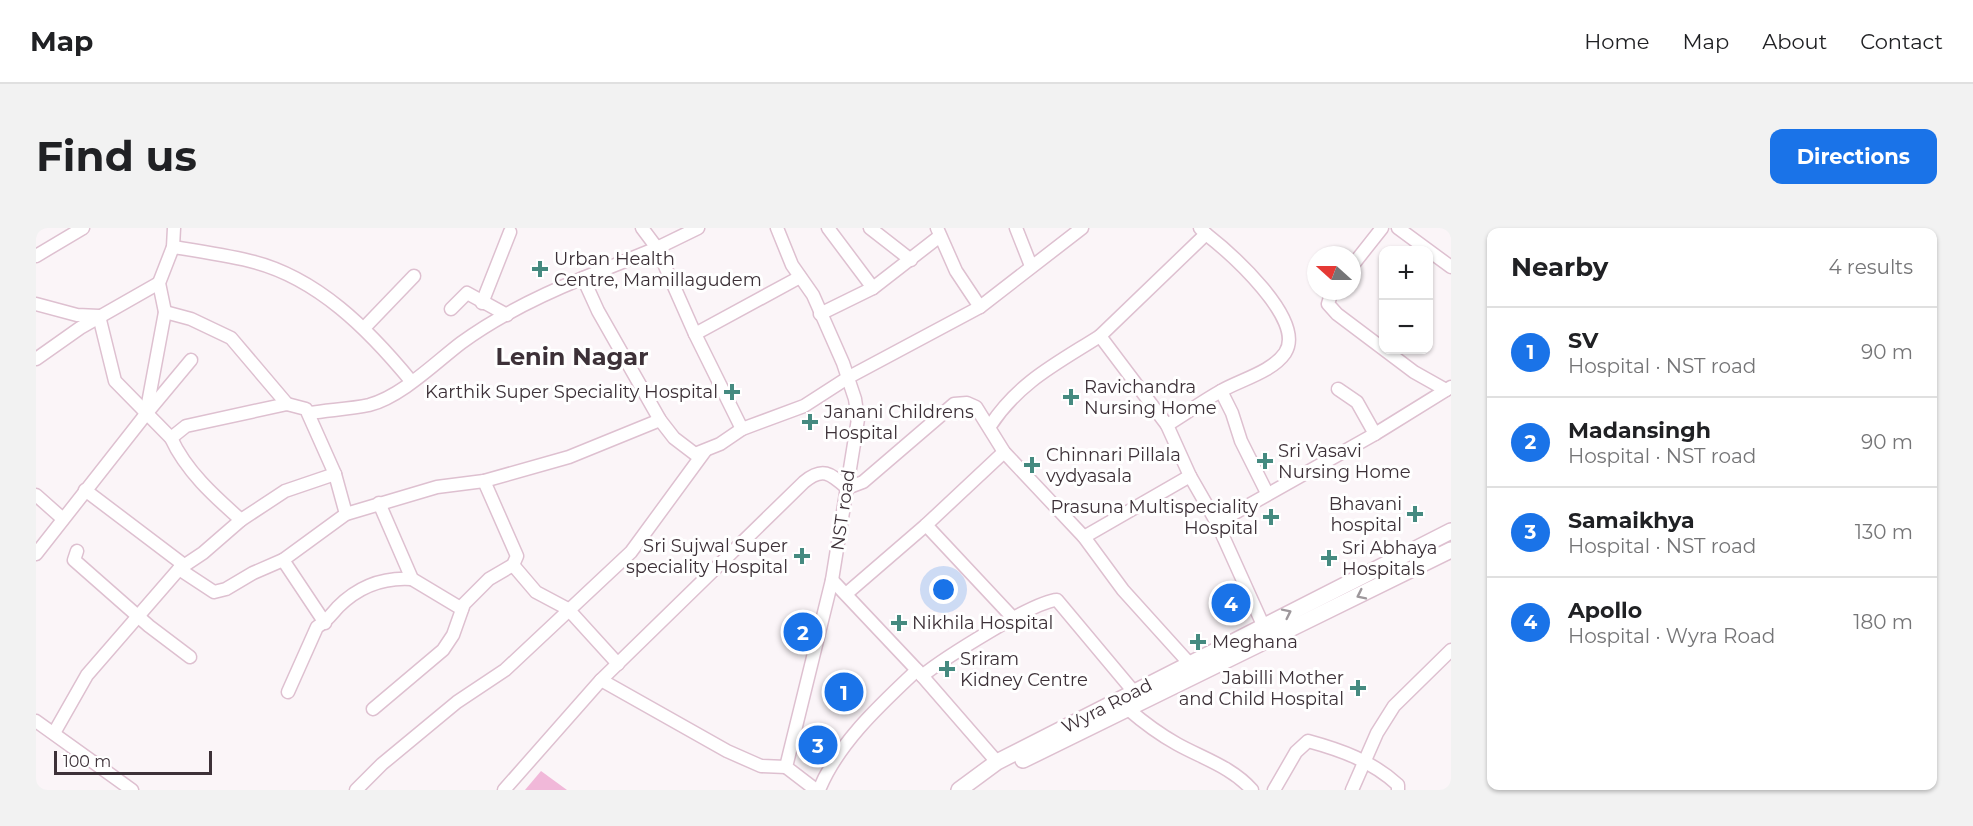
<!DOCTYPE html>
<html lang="en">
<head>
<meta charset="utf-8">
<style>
	body { margin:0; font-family:Montserrat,sans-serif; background:#f2f2f2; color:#202124 }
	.controls { position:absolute; right:18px; top:18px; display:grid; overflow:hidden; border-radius:12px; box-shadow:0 2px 4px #0004 }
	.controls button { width:54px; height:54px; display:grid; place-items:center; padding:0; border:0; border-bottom:2px solid #e0e0e0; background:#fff; color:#202124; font:30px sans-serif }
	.compass { position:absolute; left:1271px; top:18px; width:54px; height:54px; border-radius:50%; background:#fff; box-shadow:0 2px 4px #0004; rotate:291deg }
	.scale { position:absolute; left:18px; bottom:15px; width:158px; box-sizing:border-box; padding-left:6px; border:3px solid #3d3138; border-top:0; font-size:16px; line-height:21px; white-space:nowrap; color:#3d3138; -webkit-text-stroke:4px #fff; paint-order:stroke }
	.you { position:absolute; left:908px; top:362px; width:21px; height:21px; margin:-15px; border:4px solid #fff; border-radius:50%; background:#1a73e8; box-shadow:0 0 0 9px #1a73e833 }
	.badge { display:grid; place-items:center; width:39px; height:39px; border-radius:50%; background:#1a73e8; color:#fff; font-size:20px; font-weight:700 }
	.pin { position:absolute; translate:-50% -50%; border:3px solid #fff; box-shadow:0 2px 6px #0006 }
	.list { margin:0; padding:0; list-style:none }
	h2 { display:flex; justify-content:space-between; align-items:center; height:78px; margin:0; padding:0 24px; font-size:26px }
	h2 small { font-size:20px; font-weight:400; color:#757577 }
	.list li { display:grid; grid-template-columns:39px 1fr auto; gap:18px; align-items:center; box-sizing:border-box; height:90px; padding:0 24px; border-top:2px solid #e0e0e0 }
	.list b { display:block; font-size:22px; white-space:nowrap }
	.list p { margin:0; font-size:20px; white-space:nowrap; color:#757577 }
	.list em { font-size:20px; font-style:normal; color:#757577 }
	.map { position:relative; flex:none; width:1415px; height:562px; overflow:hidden; border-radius:12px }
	header { display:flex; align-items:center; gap:36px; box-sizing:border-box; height:84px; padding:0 30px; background:#fff; border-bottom:2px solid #e0e0e0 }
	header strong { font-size:28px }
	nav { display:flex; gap:33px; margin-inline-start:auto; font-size:21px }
	.intro { display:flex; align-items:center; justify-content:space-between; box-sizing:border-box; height:144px; padding:0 36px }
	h1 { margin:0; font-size:42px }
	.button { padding:15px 27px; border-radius:12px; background:#1a73e8; color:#fff; font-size:21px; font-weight:700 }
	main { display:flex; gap:36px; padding:0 36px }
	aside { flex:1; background:#fff; border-radius:12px; box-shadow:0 2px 4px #0004 }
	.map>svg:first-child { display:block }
	.green { fill:#f1b8d9 }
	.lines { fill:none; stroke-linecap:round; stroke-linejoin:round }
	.minor-casing { stroke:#dec0d0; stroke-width:15 }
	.major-casing { stroke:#dec0d0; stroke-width:18 }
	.minor { stroke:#fff; stroke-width:12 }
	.major { stroke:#fff; stroke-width:15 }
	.oneway { stroke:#9e989c }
	.poi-dot { fill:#458a80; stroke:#fff; stroke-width:2 }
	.labels { text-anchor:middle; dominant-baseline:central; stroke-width:6; stroke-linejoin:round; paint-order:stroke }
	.poi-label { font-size:18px; fill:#3d3138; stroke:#fff; text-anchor:start }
	.street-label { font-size:18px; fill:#3d3138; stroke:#fff }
	.district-label { font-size:24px; font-weight:bold; fill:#3d3138; stroke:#fff }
</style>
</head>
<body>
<header>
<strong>Map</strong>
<nav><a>Home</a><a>Map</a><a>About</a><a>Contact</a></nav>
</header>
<div class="intro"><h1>Find us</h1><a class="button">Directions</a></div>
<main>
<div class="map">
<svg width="1415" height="562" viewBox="0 0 1415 562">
	<rect width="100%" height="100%" fill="#fbf5f8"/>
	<path class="green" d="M505 543 531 562H489Z"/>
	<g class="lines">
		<g class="minor-casing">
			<g id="minor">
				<path d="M606 0 621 20 659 106 706 201"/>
				<path d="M741 0 756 37 777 67 807 135 819 171 822 191 796 352 750 539 780 562"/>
				<path d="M792 0 837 60"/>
				<path d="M834 0 875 32"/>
				<path d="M901 0 920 43 944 79"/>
				<path d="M980 0 995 38"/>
				<path d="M1164 0 1170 6 1064 108 1131 197 1154 248 1181 295 1227 397"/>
				<path d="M1362 0 1415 39"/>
				<path d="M137 19C162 23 189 27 214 33 281 49 333 102 375 153"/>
				<path d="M0 28 47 0"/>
				<path d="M1316 38 1346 0"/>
				<path d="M547 50 621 20 662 0"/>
				<path d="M1296 63 1292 76 1301 86 1378 144 1410 162"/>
				<path d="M446 75 474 4"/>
				<path d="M0 76 41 87 63 88 79 153 135 210 150 198 251 176 270 181 299 246 310 286"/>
				<path d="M415 81 431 65 471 87"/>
				<path d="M129 84 155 91 195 110 251 176"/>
				<path d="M784 86 837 60 904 8"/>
				<path d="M329 99 378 48"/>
				<path d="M659 106 764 49"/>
				<path d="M0 131 44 100 123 55"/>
				<path d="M1302 161 1321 174 1339 206"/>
				<path d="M1185 163 1196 185 1205 213 1231 265"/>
				<path d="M274 185C293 182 314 181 333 177 365 169 400 134 425 115 462 88 505 67 547 50L562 83 624 192 638 210 659 226 684 216 706 201 768 178 813 149 944 79 1046 0"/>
				<path d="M110 186 155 132"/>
				<path d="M1131 197C1149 186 1167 173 1185 163 1204 152 1236 144 1249 125 1271 92 1193 24 1170 6"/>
				<path d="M954 198C983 154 1020 136 1064 108"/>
				<path d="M135 210C150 243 178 268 205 292"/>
				<path d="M49 262 148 337"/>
				<path d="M0 267 27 291"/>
				<path d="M343 275 376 351 426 381"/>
				<path d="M1181 295 1339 206 1415 159"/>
				<path d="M890 297 978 391"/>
				<path d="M1048 309 1154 248"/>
				<path d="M41 323 38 332 113 398 154 429"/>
				<path d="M0 326 110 186 129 84 123 55 137 19 138 0"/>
				<path d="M247 332 289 395"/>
				<path d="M477 337 500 364 532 381 582 436"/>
				<path d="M143 341 178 364 190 361 217 345 247 332 310 286 401 259 448 253 533 229 624 192"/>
				<path d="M796 352 881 442 961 534"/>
				<path d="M810 366 890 297 968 224"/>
				<path d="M886 448C907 431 998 373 1021 372L1098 464"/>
				<path d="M565 452 691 523 725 538 750 539"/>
				<path d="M252 464 281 399C290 394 295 387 302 379 323 358 347 349 376 351"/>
				<path d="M337 481 407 422 417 407 428 376 453 351 477 337 481 328 448 253"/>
				<path d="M1092 481C1107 494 1123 506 1141 516 1166 530 1196 539 1216 562"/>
				<path d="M0 493 96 562"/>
				<path d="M18 505 51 447 143 341 167 325 205 292 249 263 299 246"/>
				<path d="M320 562 346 536 421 474 469 442 595 324 669 223"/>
				<path d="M468 562 565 452 768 254C787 238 795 246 811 260L827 254 918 176 931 175 940 179 968 224 1048 309 1087 362 1153 435"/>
				<path d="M783 562C802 515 845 476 881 442"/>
				<path d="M1238 562 1260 524 1272 513C1305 522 1336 533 1362 557V562"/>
				<path d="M1316 562 1341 505 1358 478 1415 422"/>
			</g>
		</g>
		<g class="major-casing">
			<g id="major">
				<path d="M987 532 1415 322"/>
				<path d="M923 562 961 534 1415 303"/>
			</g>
		</g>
		<use href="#minor" class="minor"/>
		<use href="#major" class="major"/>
	</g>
	<defs><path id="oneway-chevron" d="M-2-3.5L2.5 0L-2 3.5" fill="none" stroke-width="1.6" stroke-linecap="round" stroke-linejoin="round" transform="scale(1.5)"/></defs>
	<g class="oneway">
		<use href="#oneway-chevron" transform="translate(1325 367) rotate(154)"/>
		<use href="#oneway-chevron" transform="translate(1251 385) rotate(-26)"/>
	</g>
	<g class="poi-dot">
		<path d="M501 32h6v6h6v6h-6v6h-6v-6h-6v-6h6z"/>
		<path d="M693 155h6v6h6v6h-6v6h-6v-6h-6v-6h6z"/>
		<path d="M1032 160h6v6h6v6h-6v6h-6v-6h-6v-6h6z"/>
		<path d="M771 185h6v6h6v6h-6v6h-6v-6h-6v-6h6z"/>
		<path d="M1226 224h6v6h6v6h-6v6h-6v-6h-6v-6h6z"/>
		<path d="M993 228h6v6h6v6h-6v6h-6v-6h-6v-6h6z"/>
		<path d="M1376 277h6v6h6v6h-6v6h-6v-6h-6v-6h6z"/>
		<path d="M1232 280h6v6h6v6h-6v6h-6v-6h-6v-6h6z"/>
		<path d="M763 319h6v6h6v6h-6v6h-6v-6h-6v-6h6z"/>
		<path d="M1290 321h6v6h6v6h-6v6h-6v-6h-6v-6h6z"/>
		<path d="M860 386h6v6h6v6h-6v6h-6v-6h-6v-6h6z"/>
		<path d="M1159 405h6v6h6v6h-6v6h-6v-6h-6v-6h6z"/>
		<path d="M908 432h6v6h6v6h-6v6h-6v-6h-6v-6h6z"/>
		<path d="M1319 451h6v6h6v6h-6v6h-6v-6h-6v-6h6z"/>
	</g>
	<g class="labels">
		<g class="poi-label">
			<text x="518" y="31">Urban Health<tspan x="518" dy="21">Centre, Mamillagudem</tspan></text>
			<text x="1048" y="159">Ravichandra<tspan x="1048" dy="21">Nursing Home</tspan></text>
			<text x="682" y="164" text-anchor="end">Karthik Super Speciality Hospital</text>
			<text x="788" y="184">Janani Childrens<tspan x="788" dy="21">Hospital</tspan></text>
			<text x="1242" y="223">Sri Vasavi<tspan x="1242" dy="21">Nursing Home</tspan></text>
			<text x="1010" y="227">Chinnari Pillala<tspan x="1010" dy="21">vydyasala</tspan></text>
			<text x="1366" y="276" text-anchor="end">Bhavani<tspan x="1366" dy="21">hospital</tspan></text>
			<text x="1222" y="279" text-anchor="end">Prasuna Multispeciality<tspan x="1222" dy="21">Hospital</tspan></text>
			<text x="752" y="318" text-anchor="end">Sri Sujwal Super<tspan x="752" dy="21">speciality Hospital</tspan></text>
			<text x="1306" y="320">Sri Abhaya<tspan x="1306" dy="21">Hospitals</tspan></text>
			<text x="876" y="395">Nikhila Hospital</text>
			<text x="1176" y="414">Meghana</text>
			<text x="924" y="431">Sriram<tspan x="924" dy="21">Kidney Centre</tspan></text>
			<text x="1308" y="450" text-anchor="end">Jabilli Mother<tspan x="1308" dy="21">and Child Hospital</tspan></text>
		</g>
		<g class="street-label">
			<text transform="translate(807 282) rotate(-82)">NST road</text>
			<text transform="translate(1071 478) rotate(-27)">Wyra Road</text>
		</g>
		<g class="district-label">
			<text x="536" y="128">Lenin Nagar</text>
		</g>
	</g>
</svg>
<div class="controls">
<button>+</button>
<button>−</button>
</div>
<svg class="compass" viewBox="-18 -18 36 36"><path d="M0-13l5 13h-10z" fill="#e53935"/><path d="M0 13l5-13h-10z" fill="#757577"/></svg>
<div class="scale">100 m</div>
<div class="you"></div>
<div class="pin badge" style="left:808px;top:464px">1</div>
<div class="pin badge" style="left:767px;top:404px">2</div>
<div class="pin badge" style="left:782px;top:517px">3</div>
<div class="pin badge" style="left:1195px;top:375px">4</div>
</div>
<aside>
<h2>Nearby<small>4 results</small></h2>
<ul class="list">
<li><span class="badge">1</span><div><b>SV</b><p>Hospital · NST road</p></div><em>90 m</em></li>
<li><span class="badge">2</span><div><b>Madansingh</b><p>Hospital · NST road</p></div><em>90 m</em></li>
<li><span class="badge">3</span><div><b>Samaikhya</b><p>Hospital · NST road</p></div><em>130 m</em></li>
<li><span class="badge">4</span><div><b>Apollo</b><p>Hospital · Wyra Road</p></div><em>180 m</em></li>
</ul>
</aside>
</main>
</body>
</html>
